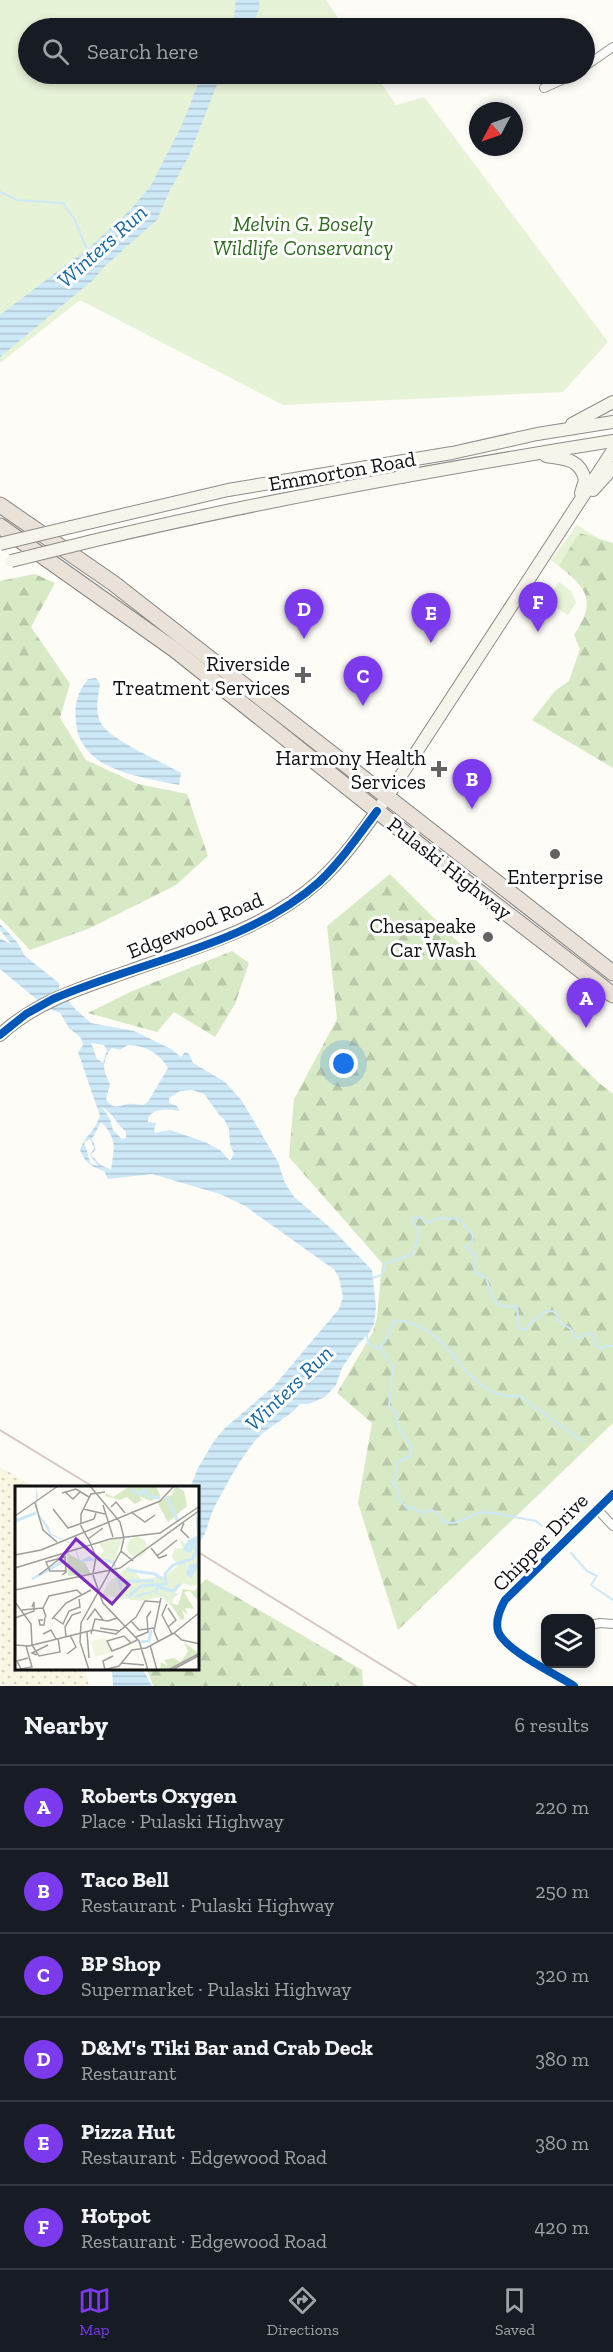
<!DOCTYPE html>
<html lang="en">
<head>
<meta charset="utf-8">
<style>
	body { margin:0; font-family:"Zilla Slab",serif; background:#242831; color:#f1f3f6 }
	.controls { position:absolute; right:18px; bottom:18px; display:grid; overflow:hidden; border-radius:12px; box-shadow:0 3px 9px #0003 }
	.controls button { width:54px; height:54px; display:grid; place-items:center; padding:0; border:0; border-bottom:2px solid #363941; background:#171b24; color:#f1f3f6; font:30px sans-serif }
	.compass { position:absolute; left:469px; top:102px; width:54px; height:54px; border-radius:50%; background:#171b24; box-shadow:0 3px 9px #0003; rotate:229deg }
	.you { position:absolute; left:344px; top:1064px; width:21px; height:21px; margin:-15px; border:4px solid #fff; border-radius:50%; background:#1a73e8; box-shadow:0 0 0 9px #1a73e833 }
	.badge { display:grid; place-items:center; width:39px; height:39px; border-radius:50%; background:#7c3aed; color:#fff; font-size:20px; font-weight:700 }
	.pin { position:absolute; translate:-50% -50px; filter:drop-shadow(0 2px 3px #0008) }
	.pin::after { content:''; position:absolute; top:32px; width:21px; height:18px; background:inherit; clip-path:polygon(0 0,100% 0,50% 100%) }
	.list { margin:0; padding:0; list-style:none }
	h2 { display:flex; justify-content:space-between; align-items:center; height:78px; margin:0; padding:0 24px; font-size:26px }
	h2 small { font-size:20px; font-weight:400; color:#9ea1a6 }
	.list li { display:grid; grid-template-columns:39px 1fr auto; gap:18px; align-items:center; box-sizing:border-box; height:84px; padding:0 24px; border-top:2px solid #363941 }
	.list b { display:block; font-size:22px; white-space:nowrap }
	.list p { margin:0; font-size:20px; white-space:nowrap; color:#9ea1a6 }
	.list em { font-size:20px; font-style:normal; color:#9ea1a6 }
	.icon { flex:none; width:33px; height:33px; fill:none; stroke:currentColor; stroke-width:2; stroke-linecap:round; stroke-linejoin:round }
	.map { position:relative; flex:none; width:613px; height:1686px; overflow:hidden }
	.search { position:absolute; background:#171b24; box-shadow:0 3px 9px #0003; left:18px; right:18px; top:18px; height:66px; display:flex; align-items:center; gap:15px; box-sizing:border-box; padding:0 21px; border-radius:33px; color:#9ea1a6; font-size:22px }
	.sheet { height:582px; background:#171b24 }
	nav { display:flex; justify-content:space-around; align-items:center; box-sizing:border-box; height:84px; border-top:2px solid #363941; background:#171b24; font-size:16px; color:#9ea1a6 }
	nav a { display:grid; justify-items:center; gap:3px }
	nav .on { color:#7c3aed }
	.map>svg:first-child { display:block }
	.farmland { fill:url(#farmland-dots) }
	.grass { fill:#e7f3d7 }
	.forest { fill:url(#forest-firs) }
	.water { fill:url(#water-rules); fill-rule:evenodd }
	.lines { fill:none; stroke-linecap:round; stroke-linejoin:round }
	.stream { stroke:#cde8f7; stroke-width:2 }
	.street-casing { stroke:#979795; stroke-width:10 }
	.secondary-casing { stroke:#8e8d8b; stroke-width:14 }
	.highway-casing { stroke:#858482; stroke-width:17 }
	.street { stroke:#fffffe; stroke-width:8 }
	.secondary { stroke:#f6f4eb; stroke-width:12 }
	.highway { stroke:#eae1d8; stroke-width:15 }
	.rail { stroke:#d9c6c7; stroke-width:2 }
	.secondary-bridge-casing { stroke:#8e8d8b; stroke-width:14; stroke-linecap:butt }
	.secondary-bridge { stroke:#f6f4eb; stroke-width:12 }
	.cycleway-casing { stroke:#fff; stroke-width:11 }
	.cycleway { stroke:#0057b8; stroke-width:8 }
	.poi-dot { fill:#646362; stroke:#fff; stroke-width:2 }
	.labels { text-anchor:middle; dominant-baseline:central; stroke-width:6; stroke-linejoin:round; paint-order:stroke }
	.park-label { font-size:21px; font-style:italic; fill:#2f6b1f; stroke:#fff }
	.street-label { font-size:21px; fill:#111; stroke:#fff }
	.poi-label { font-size:21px; fill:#111; stroke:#fff; text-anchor:end }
	.water-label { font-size:22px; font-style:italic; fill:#1768a6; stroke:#fff }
	.inset-river { fill:none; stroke:#cde8f7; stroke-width:3 }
	.inset-road { fill:none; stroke:#9f9e9b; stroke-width:1.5 }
	.view { fill:#7b2cbf; fill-opacity:0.15; stroke:#7b2cbf; stroke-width:3 }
	.inset-edge { fill:none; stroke:#111; stroke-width:3 }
</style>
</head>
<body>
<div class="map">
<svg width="613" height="1686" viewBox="0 0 613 1686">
	<defs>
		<pattern id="farmland-dots" width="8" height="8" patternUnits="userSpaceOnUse" patternTransform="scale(1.5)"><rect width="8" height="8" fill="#f9f7e4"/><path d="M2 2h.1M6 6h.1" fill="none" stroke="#d4d3c3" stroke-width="1.8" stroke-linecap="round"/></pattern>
		<pattern id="forest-firs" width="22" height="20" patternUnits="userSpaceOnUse" patternTransform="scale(1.5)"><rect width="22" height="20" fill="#d8eac5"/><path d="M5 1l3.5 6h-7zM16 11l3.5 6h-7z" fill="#b8c8a8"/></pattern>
		<pattern id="water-rules" width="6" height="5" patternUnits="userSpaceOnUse" patternTransform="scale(1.5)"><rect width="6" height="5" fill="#cde8f7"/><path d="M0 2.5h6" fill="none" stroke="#afc6d3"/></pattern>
	</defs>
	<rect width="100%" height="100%" fill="#fdfcf7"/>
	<path class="farmland" d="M0 1467 37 1488H16V1670H85L89 1686H0Z"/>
	<g class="grass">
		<path d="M0 0H326L345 28H28V74H375L396 105 424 97 608 342 563 392 283 405 80 300 0 363Z"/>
		<path d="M577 525 613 547 574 578 551 560Z"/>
		<path d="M559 582 571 591 576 603 568 615 552 605 553 601 551 593Z"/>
	</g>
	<g class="forest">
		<path d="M579 533 613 543V768L532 720 555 691 569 681 580 649 574 635C596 601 589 590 559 566Z"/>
		<path d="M35 574 55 583 31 627 70 684 60 718 86 760 138 784 187 794 208 856 176 885 90 928 30 950 0 918V581Z"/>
		<path d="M390 874 598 1082 613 1094V1423L398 1630 358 1503 372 1423 337 1393 373 1332 377 1317 382 1263 289 1157 294 1099 337 1019 327 926Z"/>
		<path d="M232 951 249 963 235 1004 215 1037 174 1012 157 1032 88 1013 130 992Z"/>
		<path d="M206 1579 362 1670 363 1686H153L147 1670H198V1587Z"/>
	</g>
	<g class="water">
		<path d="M236 0H259L260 7 252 28H228L234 17Z"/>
		<path d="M202 74H221L189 156 169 192 157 220 105 266 93 280 0 357V315L92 245 131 209 150 187 182 125Z"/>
		<path d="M96 678 100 684C98 698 94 712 102 725 113 741 162 762 181 773L179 785C141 777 80 771 76 722 74 705 77 693 88 679Z"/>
		<path d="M0 924 17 942 25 956 59 983V990L75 1009 91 1023 134 1031 171 1049 181 1057 185 1052 189 1054 193 1063 225 1082 242 1101 278 1162 285 1183 294 1197 333 1230 372 1270 376 1307 374 1324 369 1333 356 1347 342 1368 336 1385 325 1397 309 1404H300C287 1420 267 1426 254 1442 239 1461 226 1485 215 1506 208 1519 208 1533 198 1544V1488H190L198 1468 214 1441 226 1427 274 1386 339 1309 343 1297 339 1278 334 1269 325 1263 245 1206 220 1194 152 1174 108 1179 104 1171C92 1167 85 1163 80 1150 85 1135 94 1133 100 1116L78 1052 83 1045 81 1038 69 1028 60 1013 47 1008 0 969V938L12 945 0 930ZM91 1043 104 1045 107 1050 103 1063 97 1059ZM128 1045C145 1045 160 1054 168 1068L149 1100 144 1105C139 1105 133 1103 128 1104 118 1106 112 1110 106 1099L110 1084C102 1068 102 1064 111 1048L120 1050ZM192 1090 204 1094 220 1116 224 1119 229 1129 230 1145 234 1154 230 1161 220 1150 205 1142 170 1130 155 1133 154 1130 156 1123 148 1122V1118C153 1107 170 1109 180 1111L177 1106 169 1103V1098L180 1091ZM102 1107C112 1112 117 1124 126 1132V1138L122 1139 113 1130 110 1119ZM101 1122C118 1139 114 1148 111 1170L101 1165 91 1155 96 1149 92 1139ZM90 1139 94 1148 90 1155 98 1166 91 1164C88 1157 88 1151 84 1143Z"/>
		<path d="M112 1670H143L152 1686H113Z"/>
	</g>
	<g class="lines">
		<g class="stream">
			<path d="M0 192 17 200 63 203 75 220 88 252"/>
			<path d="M372 1278 382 1275 387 1263 413 1254 420 1232 412 1221 413 1218 420 1217 427 1223 438 1218 459 1219 473 1235 472 1242 465 1247 477 1257 474 1268 476 1273 486 1278C492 1294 492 1310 516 1306 520 1313 516 1321 520 1329H526C531 1321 538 1319 543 1312L553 1311 558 1316 556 1320 571 1329 575 1337 580 1338C584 1334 587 1332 593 1335L596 1346 601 1349 605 1346H613"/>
			<path d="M367 1334 368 1343 377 1349 385 1342 395 1320C457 1324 461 1402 520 1396L582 1441"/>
			<path d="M379 1347 393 1367 389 1406 397 1413C395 1426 404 1436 411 1446L410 1456 397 1463C398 1472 394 1476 393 1484L399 1491 397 1497 408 1509 412 1507 422 1513 432 1510 438 1514 444 1522 454 1523 481 1512 494 1513 536 1521 555 1536"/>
			<path d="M571 1553 587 1571 597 1576 591 1585 613 1600"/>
		</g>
		<g class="street-casing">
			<g id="street">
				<path d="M584 67 613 47"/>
				<path d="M544 88 575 74"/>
				<path d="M597 1509 613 1526"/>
				<path d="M590 1625 600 1623 613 1624"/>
				<path d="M574 1686C556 1674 505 1651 498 1631 495 1620 500 1609 505 1600L613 1494"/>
			</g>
		</g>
		<g class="secondary-casing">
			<g id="secondary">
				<path d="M572 424 613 402"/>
				<path d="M546 456C564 459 580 458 585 480L581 493"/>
				<path d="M593 490 613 468"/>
				<path d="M71 527 228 490 452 453 537 434 613 422"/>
				<path d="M92 541C264 500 438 469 613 441"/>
				<path d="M0 1035C34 1003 78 989 121 974 189 949 263 931 318 882 345 858 366 826 387 797L613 450"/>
			</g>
		</g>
		<g class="highway-casing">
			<g id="highway">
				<path d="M0 505 113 583 613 973"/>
				<path d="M0 526 175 650 470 885 613 995"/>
			</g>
		</g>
		<use href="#street" class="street"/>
		<use href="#secondary" class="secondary"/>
		<use href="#highway" class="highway"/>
		<g class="rail">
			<path d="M0 1430 95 1488"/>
			<path d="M198 1552 416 1686"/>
		</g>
		<g class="secondary-bridge-casing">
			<g id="secondary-bridge">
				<path d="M0 544 71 527"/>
				<path d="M11 561 92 541"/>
			</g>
		</g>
		<use href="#secondary-bridge" class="secondary-bridge"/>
		<g class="cycleway-casing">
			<g id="cycleway">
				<path d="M0 1035 26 1014 53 999C140 961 247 946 319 882 341 861 359 835 377 811"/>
				<path d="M574 1686C556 1674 505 1651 498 1631 495 1620 500 1609 505 1600L613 1494"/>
			</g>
		</g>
		<use href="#cycleway" class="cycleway"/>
	</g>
	<g class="poi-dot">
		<path d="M300 666h6v6h6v6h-6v6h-6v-6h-6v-6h6z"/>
		<path d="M436 760h6v6h6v6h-6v6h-6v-6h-6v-6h6z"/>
		<circle cx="555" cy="854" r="6"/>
		<circle cx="488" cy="937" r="6"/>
	</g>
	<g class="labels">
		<g class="park-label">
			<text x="303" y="223">Melvin G. Bosely<tspan x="303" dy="24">Wildlife Conservancy</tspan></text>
		</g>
		<g class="street-label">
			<text transform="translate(342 471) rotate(-10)">Emmorton Road</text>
			<text transform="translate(450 868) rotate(38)">Pulaski Highway</text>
			<text transform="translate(195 925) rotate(-22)">Edgewood Road</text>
			<text transform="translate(540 1542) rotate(-46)">Chipper Drive</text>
		</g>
		<g class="poi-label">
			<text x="290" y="663">Riverside<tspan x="290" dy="24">Treatment Services</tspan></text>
			<text x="426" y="757">Harmony Health<tspan x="426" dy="24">Services</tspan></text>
			<text x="555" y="876" text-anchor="middle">Enterprise</text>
			<text x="476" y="925">Chesapeake<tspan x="476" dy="24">Car Wash</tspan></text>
		</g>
		<g class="water-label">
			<text transform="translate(102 246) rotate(-42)">Winters Run</text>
			<text transform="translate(289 1388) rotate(-44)">Winters Run</text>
		</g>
	</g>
	<g transform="translate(15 1486)">
		<rect width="184" height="184" fill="#fdfcf7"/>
		<path d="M163 51 170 58 178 54 181 65 177 71 184 72V101L173 93 163 102 156 120 147 111 125 115 87 109 93 97 114 80 126 93 150 90 169 75 162 78 157 71 159 63 168 62Z" fill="#e7f3d7"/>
		<path d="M115 0H141L145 9 153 5 136 15 124 10 127 14 120 18 112 11 105 14 90 10 91 7 98 11ZM160 0 169 5 172 20 153 36 142 16 157 9ZM52 67 70 77 76 88 53 90ZM183 100 184 116 175 105 169 106 179 123 170 122 173 129 167 124 170 133 166 134 155 117 163 119 168 103 180 105ZM169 156 183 167 151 184H145L146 176 153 180 149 174 159 172 165 176 170 170 173 165Z" fill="#d8eac5"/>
		<path d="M108 51 99 76 83 72 89 65 84 57ZM112 61a10 10 0 1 1 20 0a10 10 0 1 1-20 0ZM180 56 184 68 182 77 178 81 172 79 170 89 176 94 184 79V98L177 100 166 97 161 81 177 74 182 66Z" fill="#e7f3d7"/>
		<path d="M91 152 93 159 101 164 80 171 76 155Z" fill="#f0f6e1"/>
		<path d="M16 0H21V2L23 9 22 18 24 28 34 41 36 48 59 58 65 75 75 70 79 73H92L99 76 103 86 108 107 118 111 127 107 139 105 155 113 161 108 165 107 166 98 184 99 166 98 165 107 155 113 138 106 123 111H113L106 106 98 78 88 74 64 76 59 59 35 49 25 31 21 20V2ZM184 28V79L176 93 171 88 174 79 182 77V63L180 58 176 67 168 64 173 54 182 50 181 32Z" fill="#cde8f7"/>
		<path class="inset-river" d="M118 0 119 6 126 8 129 3 133 10 145 12M152 10 163 36M0 35 21 27M112 84 140 88 148 94M17 93 49 75M104 95H139M141 104 143 101 158 105 165 98M115 109 126 100 151 98 150 88 158 79 177 73 182 65 179 59M126 156 134 155 136 144"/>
		<path class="inset-road" d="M75 0 105 36 109 52 106 65 118 75M50 6 58 13 66 5M47 7 61 3 74 11M20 17 28 44 42 56M88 19 98 51M96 21 101 16 110 27M38 23 53 42 79 33 81 27M68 23 90 28M116 26 130 36 140 29M0 30 43 0M169 37 166 44 174 52M73 53 88 42M76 58 66 40V28L76 8 90 6M76 59 81 71 78 88M136 62 144 72 152 69M0 69 26 64 145 15 159 0M142 70 162 54M0 82 95 53 145 47 185 20M24 89 47 71M47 89 51 86V85L50 72V71L31 76 35 85H51M78 89 88 117 124 155 133 184M0 104 105 82 185 24M0 116 16 138 17 159 24 170 45 166 43 152M152 118 147 129 157 148M7 124 28 122M31 131 28 122 34 110 62 104 67 109M0 132 19 125V116L17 121M39 132 48 138 54 125 65 121 64 113M37 133 51 117 76 104M28 134H24L25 139H29L30 131M72 134 80 123 88 134M116 135 124 144 139 142M153 141 161 134 153 122M85 142 105 145M72 146 74 172M159 147 167 154 185 158M28 148 36 144 41 153M76 148 80 133 93 135 102 132M51 150 50 141 57 129 66 126M121 151 133 146 132 131 136 125M143 155 139 145 146 112M116 157 109 150 92 155 97 165 102 163 105 162 116 157 122 154M0 159 14 160 78 144 101 148 121 131 130 115 145 116M135 159 142 184M11 160 17 181 6 183 2 175 13 172M52 168 61 161 55 149M22 169 17 167 33 159M106 177 129 179M74 184 65 156 66 137 106 65M89 184 104 180 117 164 131 162 159 147 185 126M90 184 88 175 98 170M153 184 185 167M157 184 185 169"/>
		<path class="view" d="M61 53 114 99 97 118 45 73Z"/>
		<rect width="184" height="184" class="inset-edge"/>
	</g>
</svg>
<div class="controls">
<button><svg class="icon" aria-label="layers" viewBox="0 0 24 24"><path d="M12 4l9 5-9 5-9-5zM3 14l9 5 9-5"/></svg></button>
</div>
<svg class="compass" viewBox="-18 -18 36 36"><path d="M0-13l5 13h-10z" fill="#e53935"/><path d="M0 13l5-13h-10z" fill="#9ea1a6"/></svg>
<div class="you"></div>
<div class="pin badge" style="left:586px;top:1028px">A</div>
<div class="pin badge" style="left:472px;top:809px">B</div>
<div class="pin badge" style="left:363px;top:706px">C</div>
<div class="pin badge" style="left:304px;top:639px">D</div>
<div class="pin badge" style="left:431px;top:643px">E</div>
<div class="pin badge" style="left:538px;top:632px">F</div>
<div class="search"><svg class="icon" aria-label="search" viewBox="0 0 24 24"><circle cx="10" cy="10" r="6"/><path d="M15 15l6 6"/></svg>Search here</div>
</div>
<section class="sheet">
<h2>Nearby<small>6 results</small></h2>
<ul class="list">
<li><span class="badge">A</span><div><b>Roberts Oxygen</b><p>Place · Pulaski Highway</p></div><em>220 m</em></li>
<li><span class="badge">B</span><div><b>Taco Bell</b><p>Restaurant · Pulaski Highway</p></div><em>250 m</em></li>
<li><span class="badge">C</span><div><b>BP Shop</b><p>Supermarket · Pulaski Highway</p></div><em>320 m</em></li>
<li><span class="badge">D</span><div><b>D&amp;M's Tiki Bar and Crab Deck</b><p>Restaurant</p></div><em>380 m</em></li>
<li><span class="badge">E</span><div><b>Pizza Hut</b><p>Restaurant · Edgewood Road</p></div><em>380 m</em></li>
<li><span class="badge">F</span><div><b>Hotpot</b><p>Restaurant · Edgewood Road</p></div><em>420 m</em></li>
</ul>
</section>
<nav>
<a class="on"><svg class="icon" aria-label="map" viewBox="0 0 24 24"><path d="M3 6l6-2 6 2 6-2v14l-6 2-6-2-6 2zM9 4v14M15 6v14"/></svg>Map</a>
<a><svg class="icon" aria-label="directions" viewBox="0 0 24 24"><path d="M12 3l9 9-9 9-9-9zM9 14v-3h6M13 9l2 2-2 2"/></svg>Directions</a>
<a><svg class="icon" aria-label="saved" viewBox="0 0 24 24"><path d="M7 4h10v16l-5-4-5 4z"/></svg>Saved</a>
</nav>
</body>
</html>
